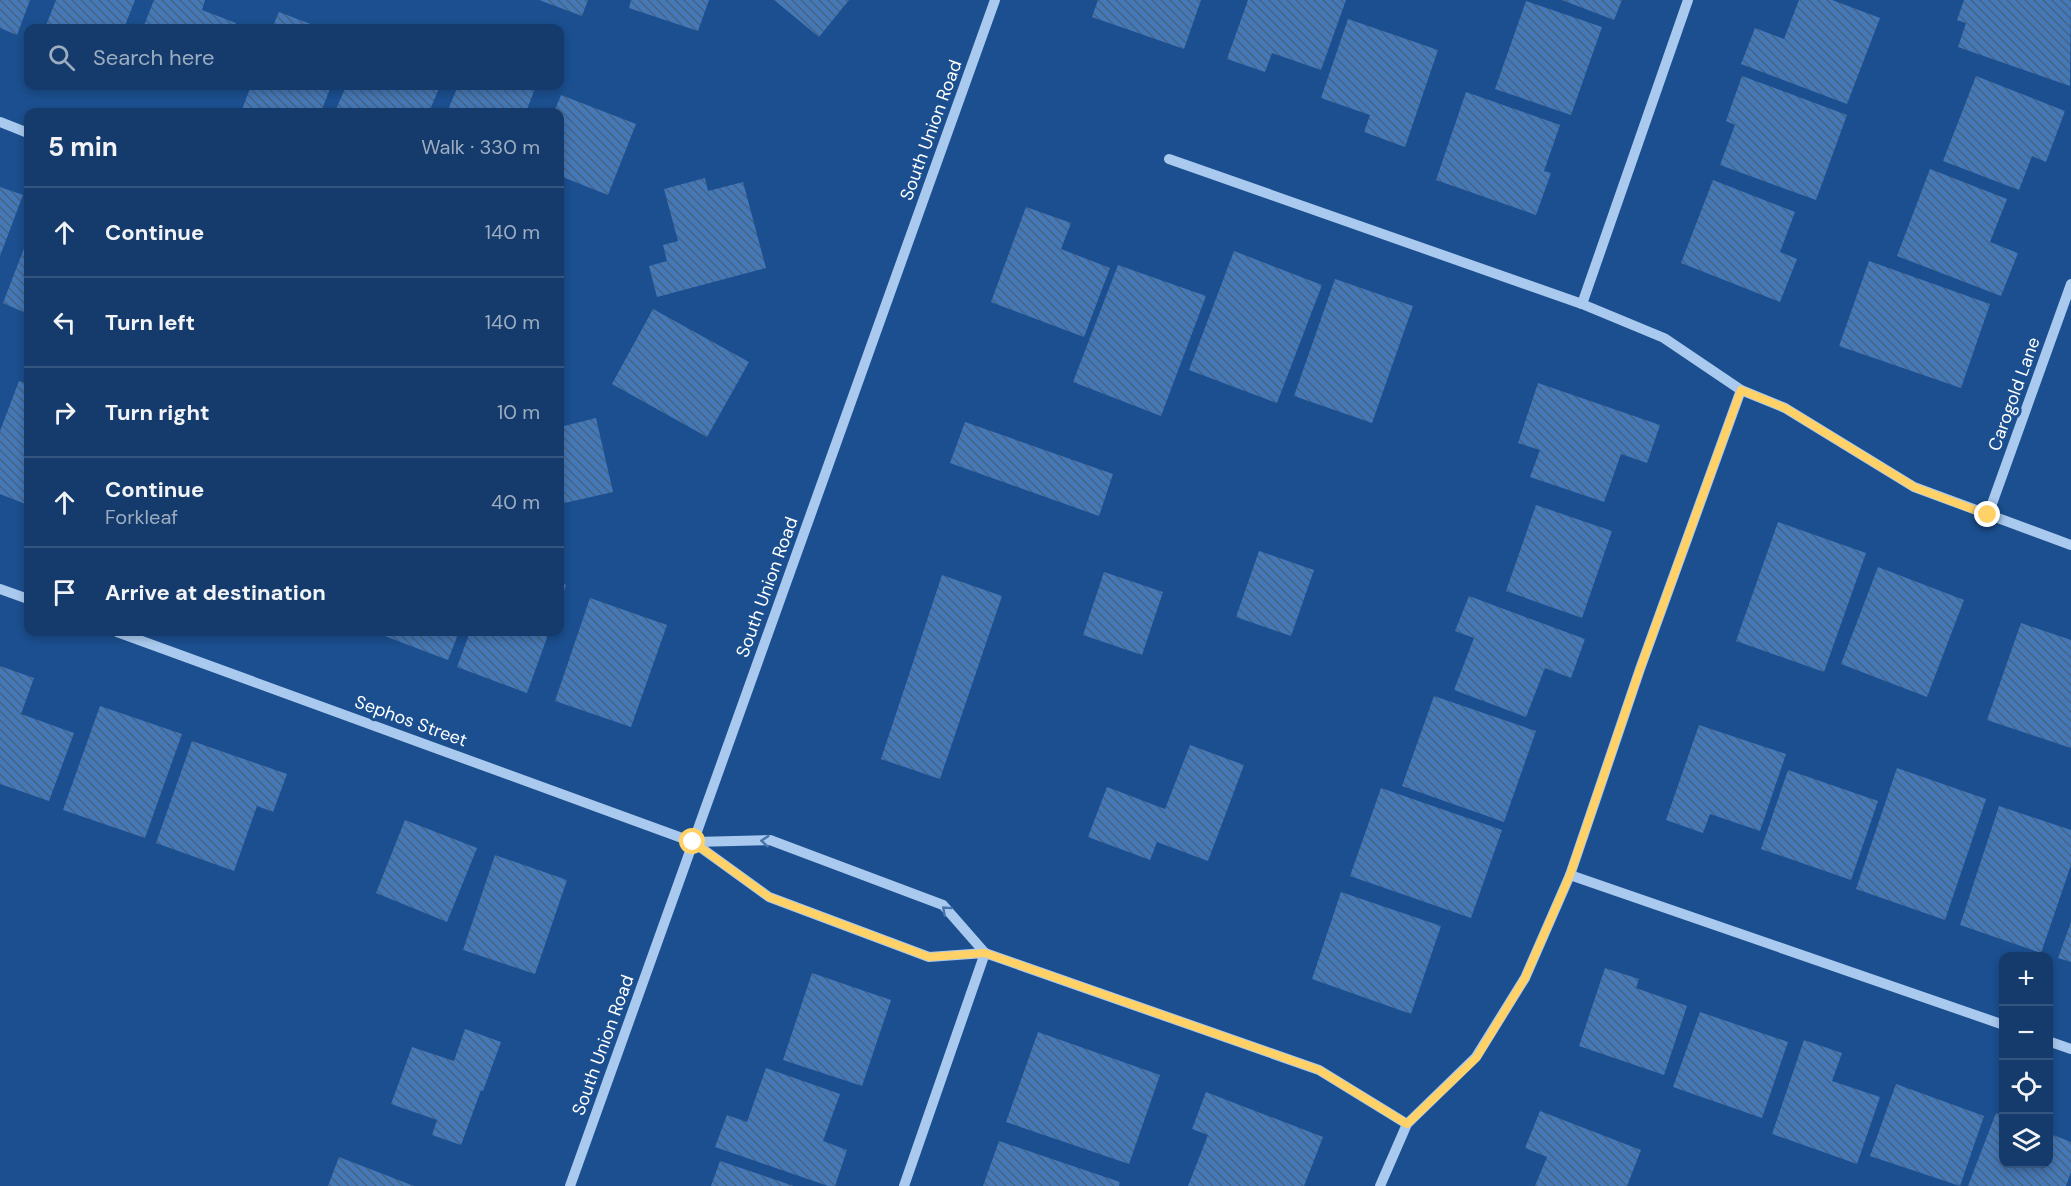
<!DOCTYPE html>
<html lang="en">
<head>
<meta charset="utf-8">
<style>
	body { margin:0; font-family:"DM Sans",sans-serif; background:#1d4271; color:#f1f3f6 }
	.controls { position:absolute; right:18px; bottom:18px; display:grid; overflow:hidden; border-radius:12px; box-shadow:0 3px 9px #0003 }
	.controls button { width:54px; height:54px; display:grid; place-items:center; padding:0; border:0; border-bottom:2px solid #33557e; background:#143b6b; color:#f1f3f6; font:30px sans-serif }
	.stop { position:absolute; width:18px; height:18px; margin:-14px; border:4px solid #ffd166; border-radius:50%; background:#fff }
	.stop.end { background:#ffd166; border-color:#fff; box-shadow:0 2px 6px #0008 }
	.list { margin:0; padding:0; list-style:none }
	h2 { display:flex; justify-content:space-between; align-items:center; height:78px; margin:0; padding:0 24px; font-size:26px }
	h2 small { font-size:20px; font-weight:400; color:#9dadc1 }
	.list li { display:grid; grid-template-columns:39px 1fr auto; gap:18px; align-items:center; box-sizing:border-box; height:90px; padding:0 24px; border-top:2px solid #33557e }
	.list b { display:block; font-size:22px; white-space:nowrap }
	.list p { margin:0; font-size:20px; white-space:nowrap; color:#9dadc1 }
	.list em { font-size:20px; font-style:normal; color:#9dadc1 }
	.icon { flex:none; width:33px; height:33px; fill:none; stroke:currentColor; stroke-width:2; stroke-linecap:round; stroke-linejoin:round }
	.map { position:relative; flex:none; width:2071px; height:1186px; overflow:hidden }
	.search { position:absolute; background:#143b6b; box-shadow:0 3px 9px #0003; left:24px; top:24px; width:540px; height:66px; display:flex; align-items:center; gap:15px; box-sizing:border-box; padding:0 21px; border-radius:12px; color:#9dadc1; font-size:22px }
	.panel { position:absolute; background:#143b6b; box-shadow:0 3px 9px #0003; left:24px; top:108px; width:540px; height:528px; border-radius:12px }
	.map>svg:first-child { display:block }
	.building { fill:url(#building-back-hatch) }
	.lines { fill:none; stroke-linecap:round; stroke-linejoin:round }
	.minor { stroke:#a9c9ee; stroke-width:10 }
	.oneway { stroke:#4674ac }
	.route { stroke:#ffd166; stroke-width:8 }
	.labels { text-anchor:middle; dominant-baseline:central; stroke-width:6; stroke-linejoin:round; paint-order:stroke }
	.street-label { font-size:18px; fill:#fff; stroke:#1b4f8f }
</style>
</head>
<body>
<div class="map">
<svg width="2071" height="1186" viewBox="0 0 2071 1186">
	<defs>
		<pattern id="building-back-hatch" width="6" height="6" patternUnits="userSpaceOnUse" patternTransform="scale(1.5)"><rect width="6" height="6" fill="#4478b7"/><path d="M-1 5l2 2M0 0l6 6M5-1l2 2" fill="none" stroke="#486282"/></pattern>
	</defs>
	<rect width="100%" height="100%" fill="#1b4f8f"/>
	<g class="building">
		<path d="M0 0H30L17 35 0 28Z"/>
		<path d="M56 0H135L124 28H45Z"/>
		<path d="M154 0H205L202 10 236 23 234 28H143Z"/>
		<path d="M539 0H588L582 16Z"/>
		<path d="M631 0H709L698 31 629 8Z"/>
		<path d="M774 0H849L819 37Z"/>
		<path d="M1098 0H1201L1184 49 1092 17Z"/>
		<path d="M1248 0H1346L1321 70 1272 53 1265 72 1227 59Z"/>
		<path d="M1562 0H1622L1614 20Z"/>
		<path d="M1799 0H1832L1880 18 1847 104 1741 64 1755 28 1784 39Z"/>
		<path d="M1964 0H2071L2070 86 1958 47 1966 23 1957 20Z"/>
		<path d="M1526 1 1602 27 1571 115 1495 89Z"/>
		<path d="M279 12 321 28H272Z"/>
		<path d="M1348 19 1438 50 1405 147 1364 132 1370 115 1321 98Z"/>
		<path d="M1742 76 1847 115 1816 200 1720 165 1735 125 1726 121Z"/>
		<path d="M1976 76 2065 111 2046 162 2032 156 2019 190 1943 161Z"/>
		<path d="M251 86H331L321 112H241Z"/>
		<path d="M346 86H440L429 112H335Z"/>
		<path d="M458 86H536L526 112H447Z"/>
		<path d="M1466 92 1560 125 1544 171 1551 173 1536 215 1436 180Z"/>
		<path d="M561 95 636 124 608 195 560 176V112H554Z"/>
		<path d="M1930 169 2007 199 1990 242 2018 253 2001 296 1897 256Z"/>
		<path d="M705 178 708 191 743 182 766 268 657 297 649 266 667 261 663 245 678 241 664 189Z"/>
		<path d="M1713 180 1795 212 1780 252 1797 259 1780 302 1681 263Z"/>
		<path d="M0 187 23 195 0 256Z"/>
		<path d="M1026 207 1071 223 1061 249 1110 268 1084 337 991 302Z"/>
		<path d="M28 238V314L3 303Z"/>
		<path d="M1234 251 1322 285 1277 403 1189 370Z"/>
		<path d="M1869 261 1990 304 1961 388 1839 346Z"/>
		<path d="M1118 265 1206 296 1161 416 1073 382Z"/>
		<path d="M1335 279 1413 306 1372 423 1294 396Z"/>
		<path d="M653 309 749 362 707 437 612 384Z"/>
		<path d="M19 381 28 384V505L0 494V431Z"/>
		<path d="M1538 383 1660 425 1647 463 1621 454 1604 502 1530 477 1540 450 1518 443Z"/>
		<path d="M596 418 613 492 560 504V427Z"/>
		<path d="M965 422 1113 474 1099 516 950 463Z"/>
		<path d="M1536 505 1612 531 1582 618 1506 591Z"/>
		<path d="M1778 522 1866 553 1824 672 1736 641Z"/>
		<path d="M1259 551 1314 570 1291 636 1236 617Z"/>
		<path d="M1878 567 1964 600 1927 697 1841 664Z"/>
		<path d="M1104 572 1163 592 1142 655 1083 635Z"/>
		<path d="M942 575 1002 596 940 779 881 759Z"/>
		<path d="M560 582 566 585 560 603Z"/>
		<path d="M1469 596 1585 639 1571 678 1545 668 1526 717 1454 690 1474 638 1455 631Z"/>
		<path d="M590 598 667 625 631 727 555 701Z"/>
		<path d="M2021 623 2071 640V748L1987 720Z"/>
		<path d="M374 632H459L448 660Z"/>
		<path d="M470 632H549L527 693 457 667Z"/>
		<path d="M0 666 34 678 21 714 74 733 49 801 0 784Z"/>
		<path d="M1434 696 1536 731 1504 822 1402 786Z"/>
		<path d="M100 706 182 734 145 838 63 810Z"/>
		<path d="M1699 725 1786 754 1760 831 1710 814 1703 833 1666 820Z"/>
		<path d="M192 741 287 774 273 812 257 806 234 871 156 843Z"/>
		<path d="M1190 745 1244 765 1208 861 1157 842 1150 860 1088 837 1107 787 1165 809Z"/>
		<path d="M1897 768 1986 799 1945 920 1856 889Z"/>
		<path d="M1788 770 1878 801 1851 880 1761 849Z"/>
		<path d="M1381 788 1502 830 1471 918 1350 876Z"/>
		<path d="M1999 806 2071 830V865L2041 953 1960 925Z"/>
		<path d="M405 820 477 848 447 922 376 893Z"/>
		<path d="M495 855 567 880 535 974 463 950Z"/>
		<path d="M1341 892 1441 926 1411 1014 1312 979Z"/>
		<path d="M2071 922V962L2058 958Z"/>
		<path d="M1605 968 1639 979 1636 988 1687 1006 1664 1075 1579 1046Z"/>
		<path d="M812 973 891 1000 862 1086 783 1060Z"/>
		<path d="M1700 1012 1788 1042 1762 1118 1673 1087Z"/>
		<path d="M465 1029 501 1042 483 1091 481 1090 461 1145 432 1135 437 1120 391 1104 412 1047 454 1061Z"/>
		<path d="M1038 1032 1160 1075 1129 1164 1006 1122Z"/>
		<path d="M1804 1040 1842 1053 1832 1081 1880 1097 1857 1164 1772 1134Z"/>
		<path d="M766 1068 840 1094 823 1141 847 1150 835 1186H828L715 1147 727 1115 747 1122Z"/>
		<path d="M1896 1084 1984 1116 1960 1186 1870 1156Z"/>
		<path d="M1206 1092 1323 1137 1304 1186H1188L1208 1135 1192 1129Z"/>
		<path d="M1540 1111 1641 1150 1627 1186H1535L1547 1157 1525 1148Z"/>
		<path d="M1996 1113 2004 1116V1164H2048V1133L2071 1142V1172L2066 1186H1968Z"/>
		<path d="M999 1141 1120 1182 1119 1186H983Z"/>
		<path d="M339 1157 414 1186H328Z"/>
		<path d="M720 1161 794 1186H711Z"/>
	</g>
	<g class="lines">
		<g class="minor">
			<path d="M0 122 28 133"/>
			<path d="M1169 159 1582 304 1664 338 1741 390 1785 408 1914 487 2071 545"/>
			<path d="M1582 304 1688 0"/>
			<path d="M1988 515 2071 284"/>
			<path d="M0 589 28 599"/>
			<path d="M117 632 693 842 769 897 929 957 985 953 1319 1070 1407 1124"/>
			<path d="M694 842 770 840 943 905 985 953"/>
			<path d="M1570 875 2004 1025"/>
			<path d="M2048 1041 2071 1049"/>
			<path d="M570 1186 995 0"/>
			<path d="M904 1186 985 953"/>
			<path d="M1380 1186 1407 1124 1476 1057 1525 978 1570 875 1640 669 1741 390"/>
		</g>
	</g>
	<defs><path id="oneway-chevron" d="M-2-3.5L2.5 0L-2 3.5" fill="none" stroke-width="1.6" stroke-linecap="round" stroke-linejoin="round" transform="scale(1.5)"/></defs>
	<g class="oneway">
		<use href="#oneway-chevron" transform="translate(765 841) rotate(-175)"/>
		<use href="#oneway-chevron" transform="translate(946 910) rotate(-138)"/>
	</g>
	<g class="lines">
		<path class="route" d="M693 842 769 897 929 957 985 953 1319 1070 1407 1124 1476 1058 1525 978 1570 875 1640 669 1741 390 1785 408 1914 487 1988 515"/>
	</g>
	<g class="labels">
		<g class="street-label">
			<text transform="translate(931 130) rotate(-70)">South Union Road</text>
			<text transform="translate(2014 394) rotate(-70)">Carogold Lane</text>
			<text transform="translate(767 587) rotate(-70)">South Union Road</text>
			<text transform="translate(411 721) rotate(20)">Sephos Street</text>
			<text transform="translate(603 1045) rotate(-70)">South Union Road</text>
		</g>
	</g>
</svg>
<div class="controls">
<button>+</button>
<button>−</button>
<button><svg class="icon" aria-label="locate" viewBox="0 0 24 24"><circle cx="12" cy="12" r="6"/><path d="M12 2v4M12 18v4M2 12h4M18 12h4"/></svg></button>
<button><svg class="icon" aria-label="layers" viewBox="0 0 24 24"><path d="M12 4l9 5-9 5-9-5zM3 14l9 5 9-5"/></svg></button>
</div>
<div class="stop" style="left:693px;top:842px"></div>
<div class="stop end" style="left:1988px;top:515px"></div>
<div class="search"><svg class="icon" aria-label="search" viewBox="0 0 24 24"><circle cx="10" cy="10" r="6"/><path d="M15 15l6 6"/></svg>Search here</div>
<section class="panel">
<h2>5 min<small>Walk · 330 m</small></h2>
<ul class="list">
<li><svg class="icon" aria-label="ahead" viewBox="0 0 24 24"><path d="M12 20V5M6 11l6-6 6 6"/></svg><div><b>Continue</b></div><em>140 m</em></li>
<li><svg class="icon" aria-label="left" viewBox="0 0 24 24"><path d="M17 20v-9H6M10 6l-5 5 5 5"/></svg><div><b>Turn left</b></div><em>140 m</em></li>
<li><svg class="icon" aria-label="right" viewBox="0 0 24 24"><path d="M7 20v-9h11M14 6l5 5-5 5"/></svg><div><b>Turn right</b></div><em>10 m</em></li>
<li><svg class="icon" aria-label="ahead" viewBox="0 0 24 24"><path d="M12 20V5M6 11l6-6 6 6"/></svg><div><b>Continue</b><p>Forkleaf</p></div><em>40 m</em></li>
<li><svg class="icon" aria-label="arrive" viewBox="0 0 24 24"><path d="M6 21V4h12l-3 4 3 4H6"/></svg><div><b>Arrive at destination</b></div></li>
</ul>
</section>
</div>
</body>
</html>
